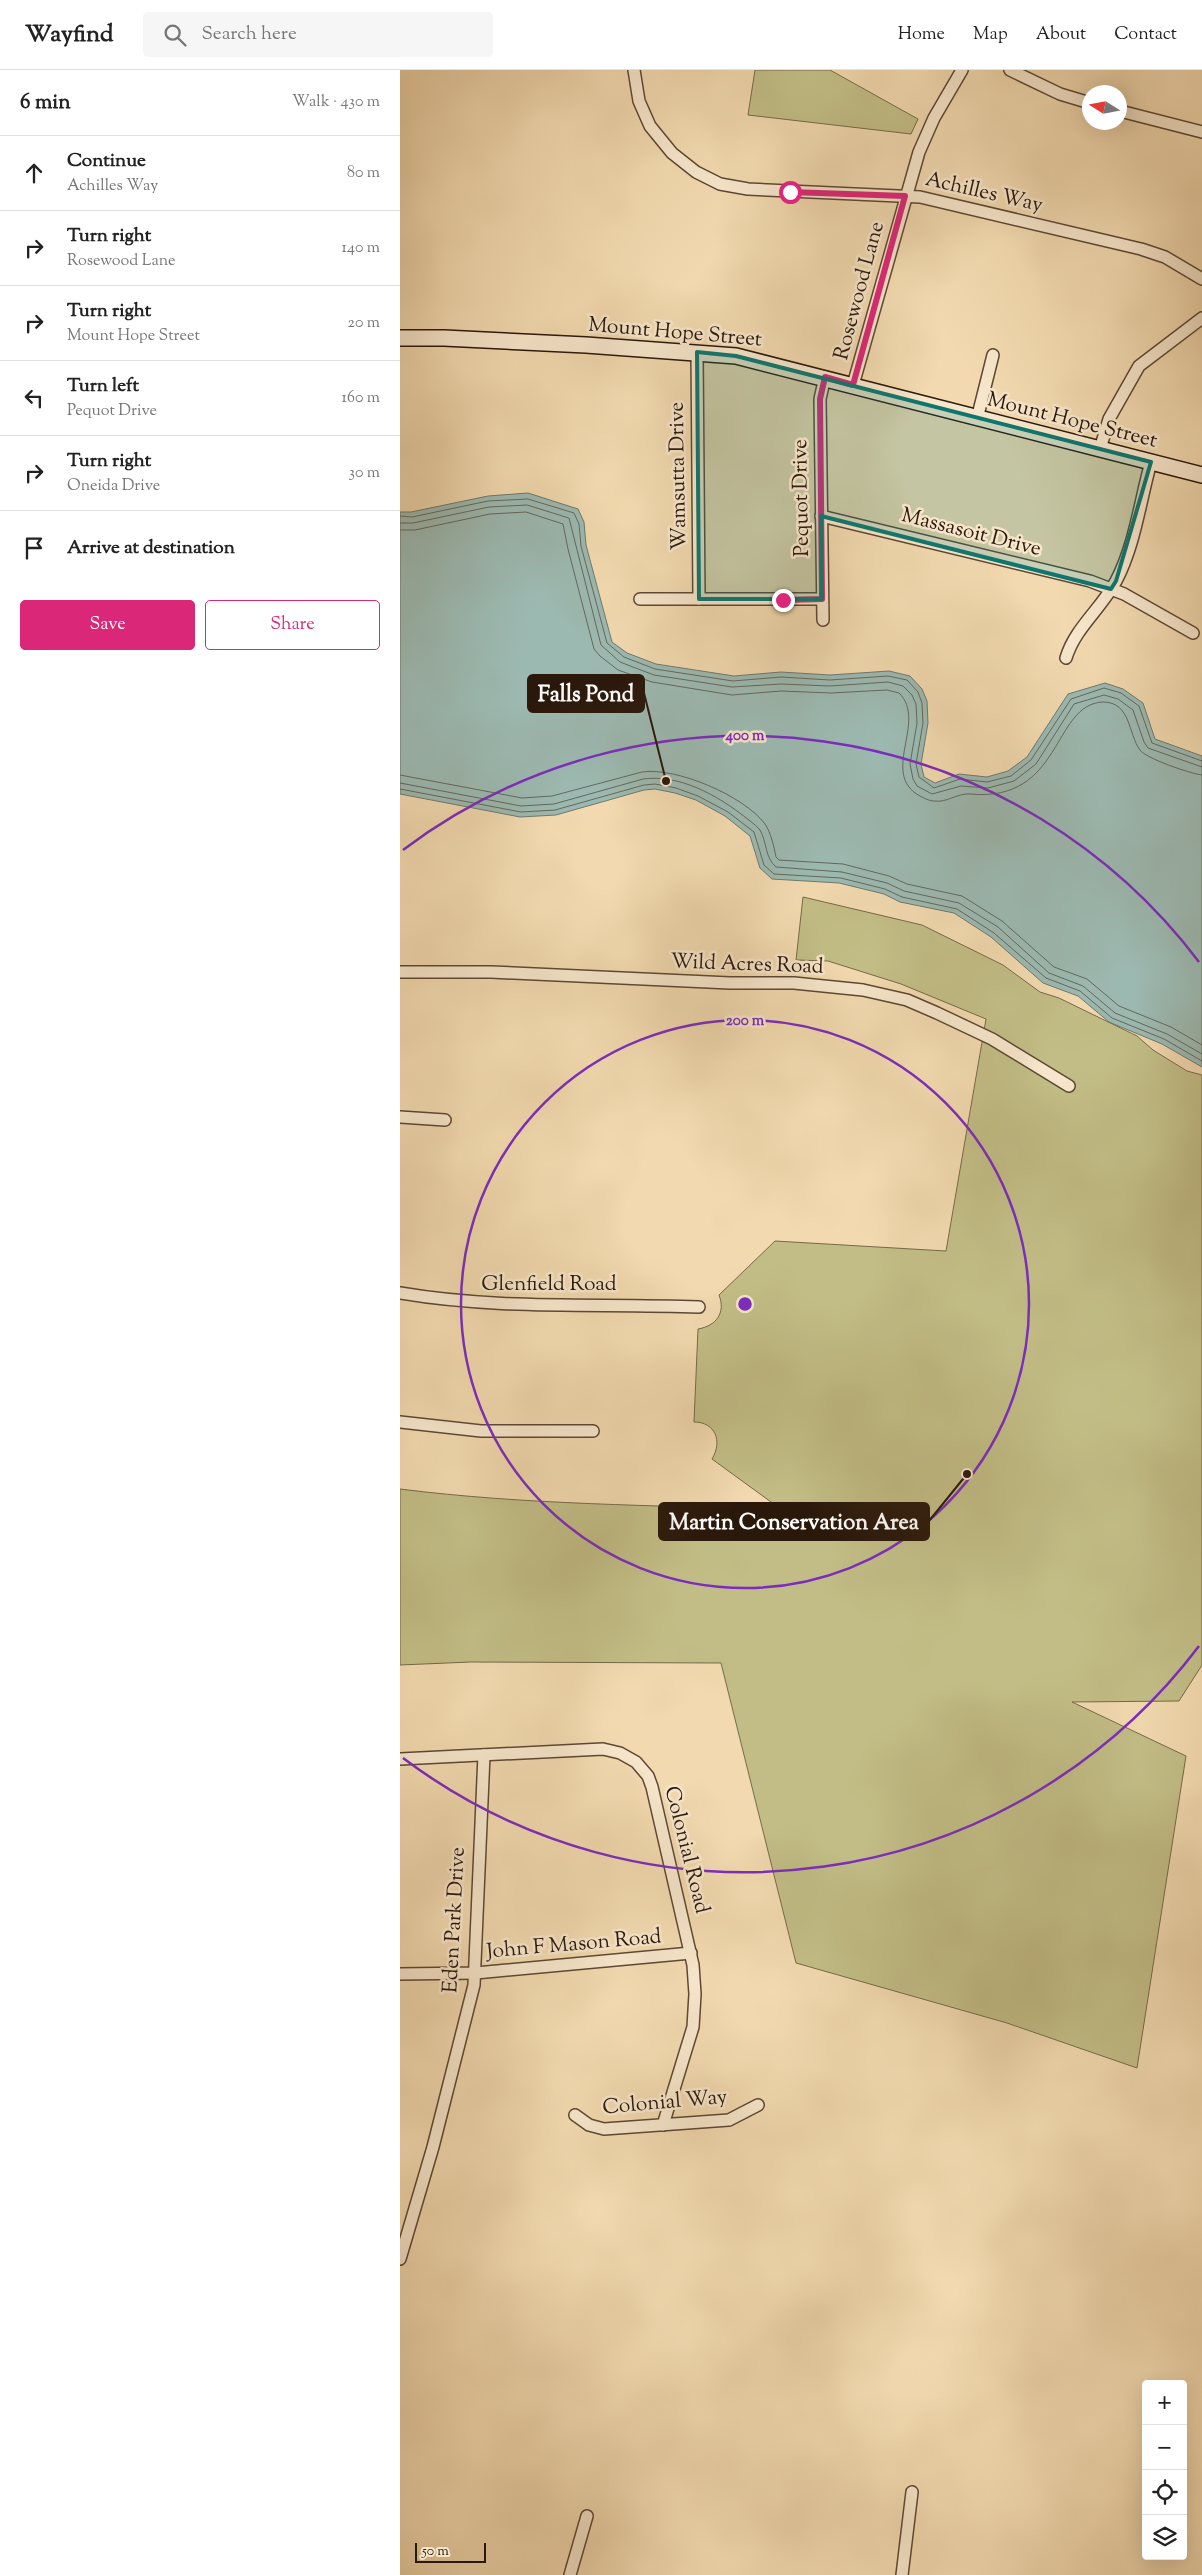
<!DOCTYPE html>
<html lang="en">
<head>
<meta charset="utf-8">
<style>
	body { margin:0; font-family:"Sorts Mill Goudy",serif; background:#f6f6f6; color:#222 }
	.controls { position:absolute; right:15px; bottom:15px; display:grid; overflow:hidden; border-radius:5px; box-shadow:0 5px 20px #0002 }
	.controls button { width:45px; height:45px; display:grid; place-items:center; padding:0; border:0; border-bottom:1px solid #e0e0e0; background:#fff; color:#222; font:25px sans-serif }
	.compass { position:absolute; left:682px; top:15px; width:45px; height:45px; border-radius:50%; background:#fff; box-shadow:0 5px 20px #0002; rotate:281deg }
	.scale { position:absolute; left:15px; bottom:12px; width:71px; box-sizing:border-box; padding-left:5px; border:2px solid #2a180b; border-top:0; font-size:14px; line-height:18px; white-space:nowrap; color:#2a180b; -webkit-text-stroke:4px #f7e6cb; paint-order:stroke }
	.stop { position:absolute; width:15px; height:15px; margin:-11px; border:4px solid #db2777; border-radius:50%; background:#fff }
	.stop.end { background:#db2777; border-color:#fff; box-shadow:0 1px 5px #0008 }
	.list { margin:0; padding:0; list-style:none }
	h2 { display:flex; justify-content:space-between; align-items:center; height:65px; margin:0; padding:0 20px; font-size:21px }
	h2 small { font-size:16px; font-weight:400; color:#767676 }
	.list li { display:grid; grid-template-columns:32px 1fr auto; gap:15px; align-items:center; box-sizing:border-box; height:75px; padding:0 20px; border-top:1px solid #e0e0e0 }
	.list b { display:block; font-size:19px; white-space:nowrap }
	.list p { margin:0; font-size:16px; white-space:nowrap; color:#767676 }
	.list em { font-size:16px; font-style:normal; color:#767676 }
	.actions { display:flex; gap:10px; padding:15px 20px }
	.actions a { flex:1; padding:11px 0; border:1px solid #db2777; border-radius:5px; text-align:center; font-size:18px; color:#db2777 }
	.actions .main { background:#db2777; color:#fff }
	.icon { flex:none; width:28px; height:28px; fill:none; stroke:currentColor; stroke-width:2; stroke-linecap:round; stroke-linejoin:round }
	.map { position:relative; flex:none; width:802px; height:2505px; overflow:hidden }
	header { display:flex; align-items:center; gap:30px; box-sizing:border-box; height:70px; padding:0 25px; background:#fff; border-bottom:1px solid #e0e0e0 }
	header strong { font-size:24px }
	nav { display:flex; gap:28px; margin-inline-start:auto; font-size:18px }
	.search { width:350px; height:45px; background:#f6f6f6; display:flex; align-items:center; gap:12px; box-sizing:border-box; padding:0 18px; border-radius:5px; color:#767676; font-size:19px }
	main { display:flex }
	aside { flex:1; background:#fff }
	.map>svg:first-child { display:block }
	.green { fill:#c2bd86; stroke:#766a48 }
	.water { fill:#9cb9b1; stroke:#6e796f }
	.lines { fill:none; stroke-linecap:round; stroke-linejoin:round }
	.shore { stroke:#63685e; stroke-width:1 }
	.street-casing { stroke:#5c4834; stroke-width:14 }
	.secondary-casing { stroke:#2a180b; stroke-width:18 }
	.street { stroke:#f7e6cb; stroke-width:11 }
	.secondary { stroke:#f7e6cb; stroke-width:15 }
	.route { stroke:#db2777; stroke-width:6 }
	.marked { fill:#0f766e; fill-opacity:0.2; stroke:#0f766e; stroke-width:4; stroke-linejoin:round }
	.ring { fill:none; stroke:#7b2cbf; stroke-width:2.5 }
	.labels { text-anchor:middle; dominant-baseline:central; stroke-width:5; stroke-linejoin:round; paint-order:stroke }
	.street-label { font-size:21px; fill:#2a180b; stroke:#f7e6cb }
	.centre { fill:#7b2cbf; stroke:#f7e6cb; stroke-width:2.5 }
	.ring-label { font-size:15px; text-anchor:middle; font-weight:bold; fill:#7b2cbf; stroke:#f7e6cb; stroke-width:5; stroke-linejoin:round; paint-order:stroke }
	.leader { fill:none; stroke:#2a180b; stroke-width:2 }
	.callout-dot { fill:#2a180b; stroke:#f7e6cb; stroke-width:2 }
	.callout { fill:#2a180b; stroke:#2a180b; stroke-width:2 }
	.callout-label { font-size:22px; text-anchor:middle; font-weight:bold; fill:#fff }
</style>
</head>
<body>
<header>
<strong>Wayfind</strong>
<div class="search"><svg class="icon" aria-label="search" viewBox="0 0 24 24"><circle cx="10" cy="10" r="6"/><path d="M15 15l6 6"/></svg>Search here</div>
<nav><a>Home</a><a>Map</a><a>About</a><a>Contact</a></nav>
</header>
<main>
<aside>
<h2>6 min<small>Walk · 430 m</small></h2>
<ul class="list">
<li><svg class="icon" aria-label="ahead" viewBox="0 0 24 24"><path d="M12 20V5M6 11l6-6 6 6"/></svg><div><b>Continue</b><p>Achilles Way</p></div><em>80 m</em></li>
<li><svg class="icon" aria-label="right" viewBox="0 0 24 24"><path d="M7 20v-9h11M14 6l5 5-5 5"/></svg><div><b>Turn right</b><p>Rosewood Lane</p></div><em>140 m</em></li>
<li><svg class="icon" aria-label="right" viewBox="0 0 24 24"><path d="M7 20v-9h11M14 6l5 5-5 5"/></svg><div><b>Turn right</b><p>Mount Hope Street</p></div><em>20 m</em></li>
<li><svg class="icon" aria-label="left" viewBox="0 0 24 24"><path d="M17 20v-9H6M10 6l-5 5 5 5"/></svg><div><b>Turn left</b><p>Pequot Drive</p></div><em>160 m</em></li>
<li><svg class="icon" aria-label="right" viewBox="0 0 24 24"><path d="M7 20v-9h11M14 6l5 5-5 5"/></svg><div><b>Turn right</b><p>Oneida Drive</p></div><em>30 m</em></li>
<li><svg class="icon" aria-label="arrive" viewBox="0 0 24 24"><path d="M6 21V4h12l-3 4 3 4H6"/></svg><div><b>Arrive at destination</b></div></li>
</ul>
<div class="actions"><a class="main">Save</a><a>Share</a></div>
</aside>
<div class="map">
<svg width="802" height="2505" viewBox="0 0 802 2505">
	<rect width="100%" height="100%" fill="#f2d9af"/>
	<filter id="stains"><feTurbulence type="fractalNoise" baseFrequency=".004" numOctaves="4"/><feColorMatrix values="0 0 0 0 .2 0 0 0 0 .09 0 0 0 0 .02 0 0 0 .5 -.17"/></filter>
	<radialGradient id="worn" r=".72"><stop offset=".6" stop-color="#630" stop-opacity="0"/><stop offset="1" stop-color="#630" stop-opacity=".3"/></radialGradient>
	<g class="green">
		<path d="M355 0H430L518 49 511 64 348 45Z"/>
		<path d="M403 827 522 855 603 895 640 922 659 928 737 966 753 980 787 1001 802 1005V1595L779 1631 672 1632 786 1686 737 1998 607 1953 396 1893 321 1593 71 1592 0 1595V1419C126 1435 255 1435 382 1440L312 1389C323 1371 315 1352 294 1352L298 1259C316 1256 326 1243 319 1225L375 1171 546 1181 586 949 501 914 428 891 396 890Z"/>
	</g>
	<path class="water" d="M128 423 178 439 184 452 186 475 212 572 227 583 256 594 334 606 381 602 430 605 489 601 510 606 522 619 527 631 528 653 521 694 524 707 535 713 559 704 587 707 608 701 627 687 668 624 705 613 723 619 743 633 755 669 802 686V997L762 974 709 952 678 926 643 913 591 867 554 843 500 832 484 824 439 813 372 809 360 798 350 766 325 746 296 730 275 723 255 719 244 720 156 745 120 747 0 724V442H11L88 426Z"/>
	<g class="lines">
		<g class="shore">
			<path d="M0 446 12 447 88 431 128 429 174 443 179 454 181 476 207 573 224 587 255 599 333 611 381 607 430 610 488 606 507 610 518 622 522 633 523 653 516 694 519 707 534 718 560 709 587 712 611 706 631 690 671 629 704 618 721 623 739 636 752 673 802 691"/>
			<path d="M0 453H13L89 437 127 435 169 448 201 575 220 592 254 605 332 617 381 614 430 616 488 612 503 616 512 625 516 634 517 653 510 694 513 709 517 716 532 724 561 716 588 718 614 711 636 694 674 634 704 625 718 629 733 640 744 672 748 678 802 697"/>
			<path d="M0 460H15L90 444 126 442 163 454 168 479 194 579 200 586 218 600 252 612 332 625 381 621 431 623 487 620 499 623C528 651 479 704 520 726 524 728 529 731 534 731 547 733 557 723 570 724 663 733 652 634 703 632 731 632 728 664 740 680 745 688 791 704 802 705"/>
			<path d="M0 705 122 728 152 726 242 702C277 697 344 726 365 754 371 763 374 777 376 787L379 790 443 794 489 806 507 814 562 826 602 851 654 897 687 909 719 936 771 957 802 975"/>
			<path d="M0 713 121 736 154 734 243 709C279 704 317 725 345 747 350 751 356 755 360 760 367 772 365 788 376 797L442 802 487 813 504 821 559 833 598 857 649 903 683 916 715 943 767 964 802 984"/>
			<path d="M0 719 121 742 155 740 244 715 255 714 276 718 298 726 328 742 354 762 364 795 374 804 441 808 485 819 502 827 557 839 594 863 646 908 680 921 712 948 764 969 802 991"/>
		</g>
		<g class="street-casing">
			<g id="street">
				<path d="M234 0 239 31 250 56 272 83 296 102 320 114 348 119 520 127 741 179 765 187 802 209"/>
				<path d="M610 0 660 24 690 33"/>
				<path d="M720 41 802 62"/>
				<path d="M297 282 299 529"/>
				<path d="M453 315 519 82 534 48 562 0"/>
				<path d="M577 349 593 285"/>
				<path d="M700 379 709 349 739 296 802 248"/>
				<path d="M421 446 690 511 724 524 793 563"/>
				<path d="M240 529H422"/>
				<path d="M423 550 420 329 425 307"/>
				<path d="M666 588C675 558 701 539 716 511 735 475 740 431 751 392"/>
				<path d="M0 902H91L330 913H394L463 920 507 930 537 943 592 969 669 1016"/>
				<path d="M0 1047 45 1050"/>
				<path d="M0 1223C99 1240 199 1233 299 1237"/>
				<path d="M0 1352 81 1361H193"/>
				<path d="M0 1689 203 1679 220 1683 236 1692 248 1706 252 1717 293 1895 295 1924 293 1957 263 2055"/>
				<path d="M0 1904 76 1903 291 1883"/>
				<path d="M175 2045 189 2055 204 2059 329 2050 358 2035"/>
				<path d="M0 2189 33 2077 74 1915 84 1685"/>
				<path d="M170 2505 187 2446"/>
				<path d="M502 2505 512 2422"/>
			</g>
		</g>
		<g class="secondary-casing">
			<path id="secondary" d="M0 268H44L186 275 336 286 802 405"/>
		</g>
		<use href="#street" class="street"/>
		<use href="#secondary" class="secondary"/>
	</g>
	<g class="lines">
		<path class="route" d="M383 530 422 529 420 329 425 307 453 315 505 126 390 122"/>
	</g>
	<path class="marked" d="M297 282 336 286 751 392 716 511 711 519 421 446 422 529H299Z"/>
	<g class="ring">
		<circle cx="345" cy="1234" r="284"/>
		<path d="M799 1576A569 569 0 0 1 3 1688M3 780A569 569 0 0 1 799 892"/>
	</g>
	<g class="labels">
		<g class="street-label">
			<text transform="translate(584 123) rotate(13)">Achilles Way</text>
			<text transform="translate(460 221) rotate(-75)">Rosewood Lane</text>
			<text transform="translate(275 263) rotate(5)">Mount Hope Street</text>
			<text transform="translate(672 351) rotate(14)">Mount Hope Street</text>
			<text transform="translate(279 406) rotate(-91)">Wamsutta Drive</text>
			<text transform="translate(402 428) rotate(-91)">Pequot Drive</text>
			<text transform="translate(571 463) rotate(14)">Massasoit Drive</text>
			<text transform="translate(347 895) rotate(2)">Wild Acres Road</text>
			<text x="149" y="1215">Glenfield Road</text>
			<text transform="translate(286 1780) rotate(76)">Colonial Road</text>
			<text transform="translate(55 1850) rotate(-87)">Eden Park Drive</text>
			<text transform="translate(174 1875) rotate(-5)">John F Mason Road</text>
			<text transform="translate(265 2033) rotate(-5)">Colonial Way</text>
		</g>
	</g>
	<circle cx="345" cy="1234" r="8" class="centre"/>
	<g class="ring-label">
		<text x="345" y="670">400 m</text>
		<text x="345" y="955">200 m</text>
	</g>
	<path class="leader" d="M266 711L244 623M567 1404L529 1451"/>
	<g class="callout-dot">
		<circle cx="266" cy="711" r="5"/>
		<circle cx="567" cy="1404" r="5"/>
	</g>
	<g class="callout">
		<rect x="128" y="605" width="116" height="37" rx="5"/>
		<rect x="259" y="1433" width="270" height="37" rx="5"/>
	</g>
	<g class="callout-label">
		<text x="186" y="631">Falls Pond</text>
		<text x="394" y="1459">Martin Conservation Area</text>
	</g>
	<rect width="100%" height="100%" filter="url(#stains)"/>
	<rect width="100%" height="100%" fill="url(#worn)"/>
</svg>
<div class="controls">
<button>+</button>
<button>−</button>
<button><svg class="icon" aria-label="locate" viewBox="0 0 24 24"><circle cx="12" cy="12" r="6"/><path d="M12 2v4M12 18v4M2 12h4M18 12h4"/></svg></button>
<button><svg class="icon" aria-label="layers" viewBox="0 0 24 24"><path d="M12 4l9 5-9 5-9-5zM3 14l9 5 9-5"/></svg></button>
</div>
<svg class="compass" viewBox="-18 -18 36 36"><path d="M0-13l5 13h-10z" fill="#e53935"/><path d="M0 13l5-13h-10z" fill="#767676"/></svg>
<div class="scale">50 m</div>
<div class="stop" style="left:390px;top:122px"></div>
<div class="stop end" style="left:383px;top:530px"></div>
</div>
</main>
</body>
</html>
